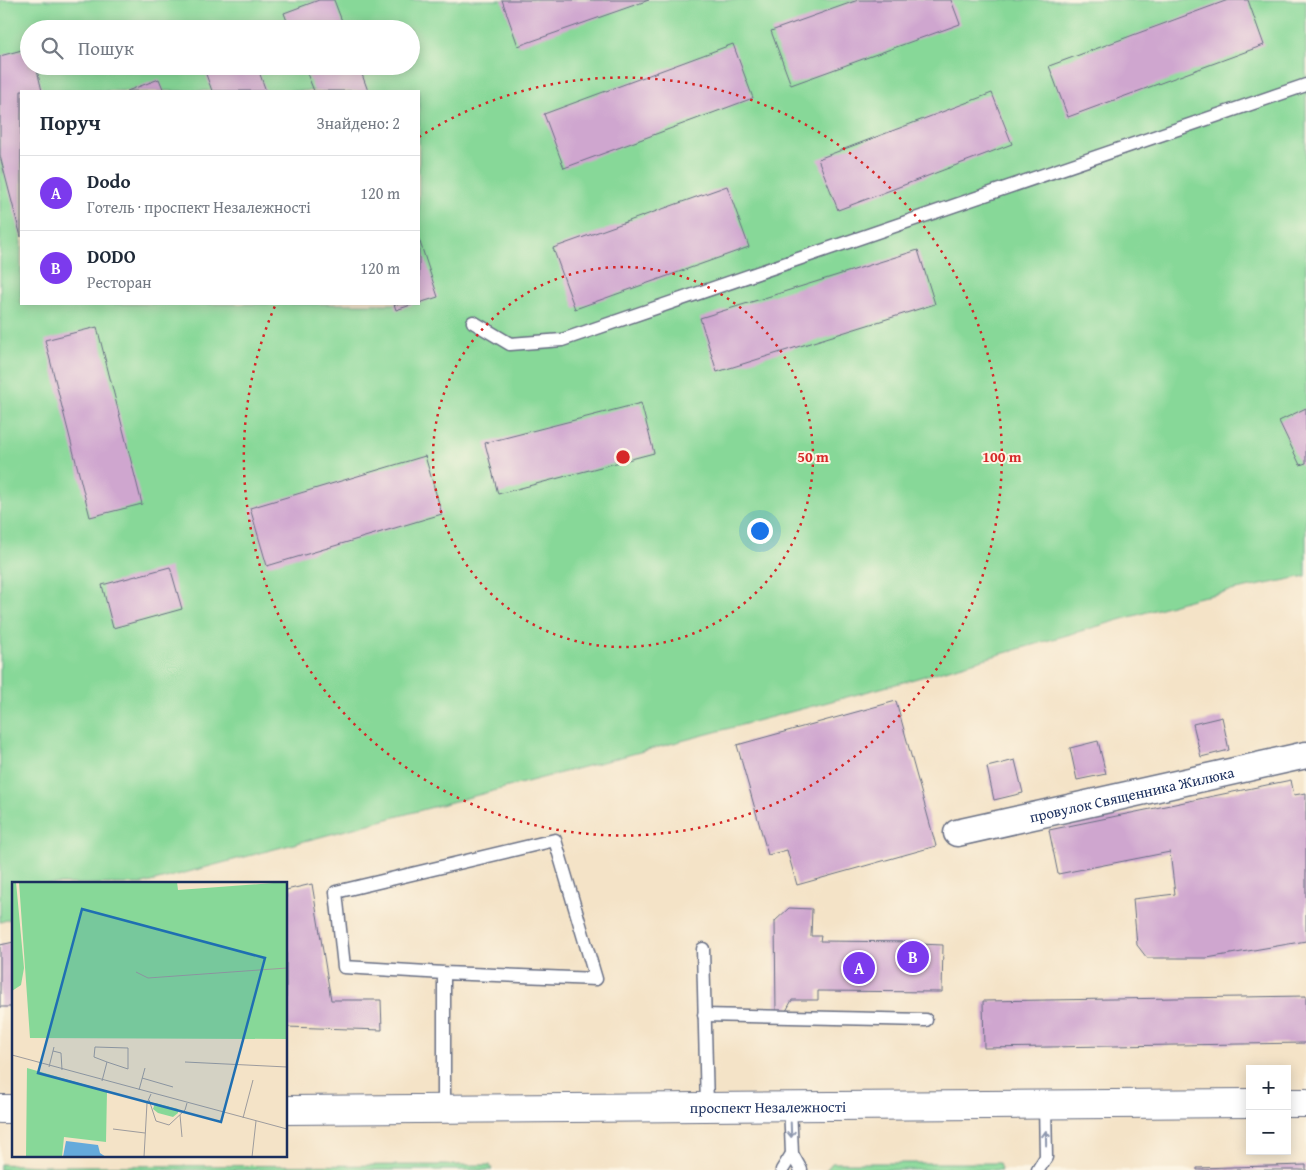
<!DOCTYPE html>
<html lang="uk">
<head>
<meta charset="utf-8">
<style>
	body { margin:0; font-family:"Gentium Book Plus",serif; background:#f2f2f3; color:#1f2937 }
	.controls { position:absolute; right:15px; bottom:15px; display:grid; overflow:hidden; border-radius:0px; box-shadow:0 2px 12px #0003 }
	.controls button { width:45px; height:45px; display:grid; place-items:center; padding:0; border:0; border-bottom:1px solid #e0e1e3; background:#fff; color:#1f2937; font:25px sans-serif }
	.you { position:absolute; left:759px; top:530px; width:18px; height:18px; margin:-12px; border:4px solid #fff; border-radius:50%; background:#1a73e8; box-shadow:0 0 0 8px #1a73e833 }
	.badge { display:grid; place-items:center; width:32px; height:32px; border-radius:50%; background:#7c3aed; color:#fff; font-size:16px; font-weight:700 }
	.pin { position:absolute; translate:-50% -50%; border:2px solid #fff; box-shadow:0 1px 5px #0006 }
	.list { margin:0; padding:0; list-style:none }
	h2 { display:flex; justify-content:space-between; align-items:center; height:65px; margin:0; padding:0 20px; font-size:21px }
	h2 small { font-size:16px; font-weight:400; color:#747a83 }
	.list li { display:grid; grid-template-columns:32px 1fr auto; gap:15px; align-items:center; box-sizing:border-box; height:75px; padding:0 20px; border-top:1px solid #e0e1e3 }
	.list b { display:block; font-size:19px; white-space:nowrap }
	.list p { margin:0; font-size:16px; white-space:nowrap; color:#747a83 }
	.list em { font-size:16px; font-style:normal; color:#747a83 }
	.icon { flex:none; width:28px; height:28px; fill:none; stroke:currentColor; stroke-width:2; stroke-linecap:round; stroke-linejoin:round }
	.map { position:relative; flex:none; width:1306px; height:1170px; overflow:hidden }
	.search { position:absolute; background:#fff; box-shadow:0 2px 12px #0003; left:20px; top:20px; width:400px; height:55px; display:flex; align-items:center; gap:12px; box-sizing:border-box; padding:0 18px; border-radius:28px; color:#747a83; font-size:19px }
	.panel { position:absolute; background:#fff; box-shadow:0 2px 12px #0003; left:20px; top:90px; width:400px; height:215px; border-radius:0px }
	.map>svg:first-child { display:block }
	.green { fill:#87d898; stroke:#51847b; fill-rule:evenodd }
	.building { fill:#cfa6cf }
	.lines { fill:none; stroke-linecap:round; stroke-linejoin:round }
	.service-casing { stroke:#676e83; stroke-width:15 }
	.minor-casing { stroke:#676e83; stroke-width:29 }
	.primary-casing { stroke:#676e83; stroke-width:30 }
	.service { stroke:#fff; stroke-width:12 }
	.minor { stroke:#fff; stroke-width:26 }
	.primary { stroke:#fff; stroke-width:28 }
	.oneway { stroke:#8d97ae }
	.ring { fill:none; stroke:#d62828; stroke-width:2.5; stroke-dasharray:2.5 5 }
	.labels { text-anchor:middle; dominant-baseline:central; stroke-width:4; stroke-linejoin:round; paint-order:stroke }
	.street-label { font-size:15px; fill:#1b2f5e; stroke:#fcf5e5 }
	.inset-road { fill:none; stroke:#9d9b9d; stroke-width:1 }
	.view { fill:#1f6fb2; fill-opacity:0.15; stroke:#1f6fb2; stroke-width:2.5 }
	.inset-edge { fill:none; stroke:#1b2f5e; stroke-width:2.5 }
	.centre { fill:#d62828; stroke:#fcf5e5; stroke-width:2.5 }
	.ring-label { font-size:15px; text-anchor:middle; font-weight:bold; fill:#d62828; stroke:#fcf5e5; stroke-width:4; stroke-linejoin:round; paint-order:stroke }
</style>
</head>
<body>
<div class="map">
<svg width="1306" height="1170" viewBox="0 0 1306 1170">
	<rect width="100%" height="100%" fill="#fcf5e5"/>
	<filter id="ink" filterUnits="userSpaceOnUse"><feTurbulence type="fractalNoise" baseFrequency=".02" numOctaves="2"/><feDisplacementMap in="SourceGraphic" scale="10" xChannelSelector="R" yChannelSelector="G"/><feConvolveMatrix kernelMatrix="1 2 1 2 8 2 1 2 1" color-interpolation-filters="sRGB"/></filter>
	<filter id="wash" filterUnits="userSpaceOnUse"><feTurbulence type="fractalNoise" baseFrequency=".0096" numOctaves="4" result="noise"/><feDisplacementMap in="SourceGraphic" scale="20" xChannelSelector="R" yChannelSelector="G"/><feGaussianBlur stdDeviation="1.12" result="paint"/><feColorMatrix in="noise" values="0 0 0 0 0 0 0 0 0 0 0 0 0 0 0 0 0 1.4 0 .05"/><feComposite in="paint" operator="in"/></filter>
	<g filter="url(#wash)">
		<rect width="100%" height="100%" fill="#f4e3c7"/>
		<g class="green">
			<path d="M0 0H1306V576L1196 598 907 681 143 884H14V918L0 922ZM29 29H411V66H29ZM21 91H419V304H21Z"/>
			<path d="M832 1163H999L1001 1170H949V1168L937 1170H826Z"/>
			<path d="M0 1164 41 1166 490 1165 492 1170H0Z"/>
		</g>
		<g id="blocks">
			<g class="building">
				<path d="M319 0H334L345 29H290L284 13Z"/>
				<path d="M502 0H649L518 46Z"/>
				<path d="M858 0H951L960 24 791 85 771 31Z"/>
				<path d="M1228 0H1248L1264 45 1068 117 1049 66Z"/>
				<path d="M733 44 753 98 564 168 544 114Z"/>
				<path d="M29 48V66H36L42 91H21V237L0 156V56Z"/>
				<path d="M203 66H257L266 91H212Z"/>
				<path d="M304 66H359L368 91H314Z"/>
				<path d="M159 79 164 91H127Z"/>
				<path d="M992 93 1012 144 838 210 818 159Z"/>
				<path d="M727 186 749 247 575 309 553 248Z"/>
				<path d="M419 239 438 297 419 303Z"/>
				<path d="M918 250 935 304 717 372 700 318Z"/>
				<path d="M394 304H414L396 310Z"/>
				<path d="M97 327 142 504 90 517 45 340Z"/>
				<path d="M641 403 654 453 498 494 485 443Z"/>
				<path d="M1306 408V463L1300 465 1279 421Z"/>
				<path d="M425 456 442 514 267 566 250 508Z"/>
				<path d="M170 567 182 609 113 628 102 585Z"/>
				<path d="M896 701 936 846 797 885 787 850 768 855 737 745Z"/>
				<path d="M1222 717 1229 750 1201 757 1193 724Z"/>
				<path d="M1098 741 1106 774 1077 780 1070 748Z"/>
				<path d="M1015 760 1023 793 994 800 987 767Z"/>
				<path d="M1291 780 1294 795 1306 793V941L1207 958H1147L1137 945 1133 899 1175 894 1170 852 1058 874 1049 830Z"/>
				<path d="M312 884 331 1000H381L382 1030 286 1027V890Z"/>
				<path d="M789 908 812 909 811 936H821L820 941 918 942V944L943 945 942 992 818 991V1000H792L785 1013H776L775 921Z"/>
				<path d="M14 942V1007H0V945Z"/>
				<path d="M1306 996V1043L984 1048 983 1001Z"/>
				<path d="M1306 1165V1170H1197V1168Z"/>
			</g>
		</g>
	</g>
	<g filter="url(#ink)">
		<use href="#blocks" fill-opacity="0" stroke="#676e83" stroke-width="1"/>
		<g class="lines">
			<g class="service-casing">
				<g id="service">
					<path d="M473 322 510 344 562 340 1306 85"/>
					<path d="M703 949 707 1106"/>
					<path d="M704 1015 926 1020"/>
					<path d="M790 1105 792 1154 801 1170"/>
					<path d="M444 1108V973L344 967 336 892 555 840 596 979 444 973"/>
					<path d="M782 1170 792 1154"/>
					<path d="M1038 1170 1046 1157 1045 1104"/>
				</g>
			</g>
			<g class="minor-casing">
				<g id="minor">
					<path id="s1" d="M957 833 1306 755"/>
				</g>
			</g>
			<g class="primary-casing">
				<g id="primary">
					<path d="M1287 1103H1306"/>
					<path d="M0 1109H14"/>
					<path id="s2" d="M286 1110 1250 1103"/>
				</g>
			</g>
			<use href="#service" class="service"/>
			<use href="#minor" class="minor"/>
			<use href="#primary" class="primary"/>
		</g>
		<defs><path id="oneway-shaft" d="M-6 0H5M1.5-3L5.5 0L1.5 3" fill="none" stroke-width="1.6" stroke-linecap="round" stroke-linejoin="round" transform="scale(1.25)"/></defs>
		<g class="oneway">
			<use href="#oneway-shaft" transform="translate(791 1130) rotate(88)"/>
			<use href="#oneway-shaft" transform="translate(1046 1138) rotate(-91)"/>
		</g>
	</g>
	<g class="ring">
		<circle cx="623" cy="457" r="190"/>
		<path d="M419 137A379 379 0 1 1 275 306"/>
	</g>
	<g class="labels">
		<g class="street-label">
			<text stroke="none"><textPath href="#s1" startOffset="179">провулок Священника Жилюка</textPath></text>
			<text stroke="none"><textPath href="#s2" startOffset="482">проспект Незалежності</textPath></text>
		</g>
	</g>
	<g transform="translate(12 882)">
		<rect width="275" height="275" fill="#f4e3c7"/>
		<path d="M0 0H4L12 86 9 103 0 109ZM7 0H165L166 8 275 0V157L18 156ZM15 186 95 209 94 260 52 255 50 275H14ZM143 221 166 227V231L161 235 146 231 141 227Z" fill="#87d898"/>
		<path d="M54 259 86 263 88 271 94 275H51Z" fill="#65aadb"/>
		<path class="inset-road" d="M124 90 136 96 275 86M41 169 49 171 50 188M0 173 275 247M173 180 275 185M37 185 42 165M130 196 161 205M90 199 95 180 82 175 83 165 116 166V187L95 180M127 208 133 186M137 218 144 239 157 243 173 228 175 221M168 233 170 255M231 236 241 198M101 247 133 251M132 275 135 221 139 212M240 275 244 239"/>
		<path class="view" d="M70 27 253 76 209 240 26 191Z"/>
		<rect width="275" height="275" class="inset-edge"/>
	</g>
	<circle cx="623" cy="457" r="8" class="centre"/>
	<g class="ring-label">
		<text x="813" y="462">50 m</text>
		<text x="1002" y="462">100 m</text>
	</g>
</svg>
<div class="controls">
<button>+</button>
<button>−</button>
</div>
<div class="you"></div>
<div class="pin badge" style="left:859px;top:968px">A</div>
<div class="pin badge" style="left:913px;top:957px">B</div>
<div class="search"><svg class="icon" aria-label="search" viewBox="0 0 24 24"><circle cx="10" cy="10" r="6"/><path d="M15 15l6 6"/></svg>Пошук</div>
<section class="panel">
<h2>Поруч<small>Знайдено: 2</small></h2>
<ul class="list">
<li><span class="badge">A</span><div><b>Dodo</b><p>Готель · проспект Незалежності</p></div><em>120 m</em></li>
<li><span class="badge">B</span><div><b>DODO</b><p>Ресторан</p></div><em>120 m</em></li>
</ul>
</section>
</div>
</body>
</html>
